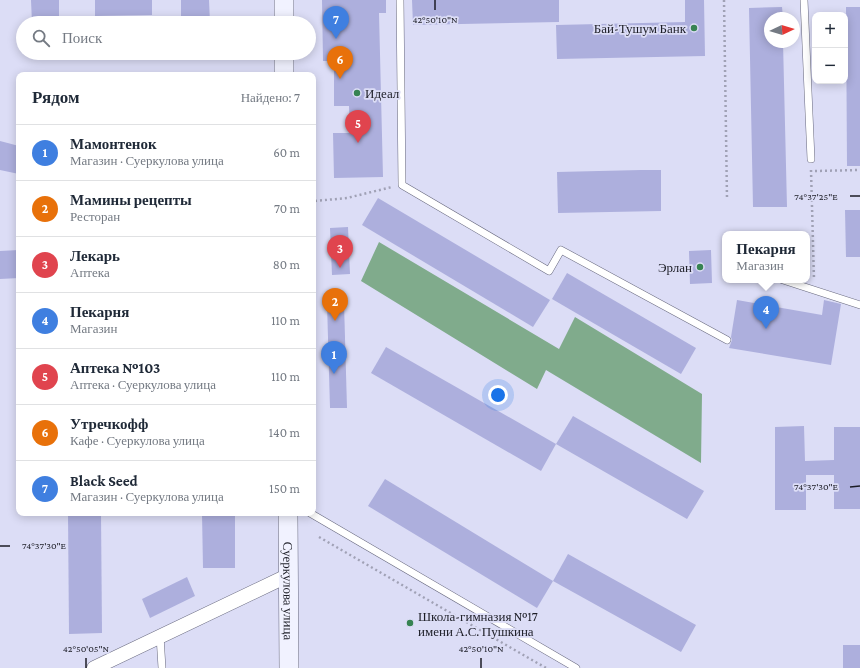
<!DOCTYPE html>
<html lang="ru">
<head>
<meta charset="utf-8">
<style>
	body { margin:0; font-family:"Crimson Pro",serif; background:#f6f6f7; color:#1f2937 }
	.controls { position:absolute; right:12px; top:12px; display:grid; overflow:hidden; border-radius:8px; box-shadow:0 2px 10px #0003 }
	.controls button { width:36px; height:36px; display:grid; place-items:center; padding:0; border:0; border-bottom:1px solid #e0e1e3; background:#fff; color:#1f2937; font:20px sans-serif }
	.compass { position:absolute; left:764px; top:12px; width:36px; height:36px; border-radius:50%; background:#fff; box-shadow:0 2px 10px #0003; rotate:86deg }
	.you { position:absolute; left:498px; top:395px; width:14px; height:14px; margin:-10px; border:3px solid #fff; border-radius:50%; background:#1a73e8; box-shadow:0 0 0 6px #1a73e833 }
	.badge { display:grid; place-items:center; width:26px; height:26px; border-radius:50%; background:#2563eb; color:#fff; font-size:13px; font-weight:700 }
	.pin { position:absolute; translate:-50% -33px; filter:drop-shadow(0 1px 2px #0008) }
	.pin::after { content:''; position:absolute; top:21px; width:14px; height:12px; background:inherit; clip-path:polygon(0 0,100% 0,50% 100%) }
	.popup { position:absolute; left:722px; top:231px; width:88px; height:52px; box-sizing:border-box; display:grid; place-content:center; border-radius:8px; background:#fff; filter:drop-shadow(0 1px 3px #0005); font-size:13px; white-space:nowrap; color:#747a83 }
	.popup b { font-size:15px; color:#1f2937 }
	.popup::after { content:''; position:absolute; left:50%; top:100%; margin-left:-8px; border:8px solid transparent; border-top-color:#fff }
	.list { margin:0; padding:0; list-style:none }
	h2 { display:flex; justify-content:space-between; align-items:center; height:52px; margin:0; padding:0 16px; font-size:17px }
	h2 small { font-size:13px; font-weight:400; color:#747a83 }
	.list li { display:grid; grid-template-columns:26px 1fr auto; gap:12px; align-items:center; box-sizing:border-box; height:56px; padding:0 16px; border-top:1px solid #e0e1e3 }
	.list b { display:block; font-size:15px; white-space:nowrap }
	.list p { margin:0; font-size:13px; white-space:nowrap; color:#747a83 }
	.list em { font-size:13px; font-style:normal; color:#747a83 }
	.icon { flex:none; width:22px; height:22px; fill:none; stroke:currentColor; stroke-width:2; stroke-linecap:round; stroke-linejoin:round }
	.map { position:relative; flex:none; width:860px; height:668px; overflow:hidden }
	.search { position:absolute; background:#fff; box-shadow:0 2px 10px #0003; left:16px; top:16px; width:300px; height:44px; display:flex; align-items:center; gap:10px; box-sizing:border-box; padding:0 14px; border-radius:22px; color:#747a83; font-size:15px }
	.panel { position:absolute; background:#fff; box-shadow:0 2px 10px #0003; left:16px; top:72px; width:300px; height:444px; border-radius:8px }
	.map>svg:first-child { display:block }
	.forest { fill:#80ab8c }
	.building { fill:#adafdd }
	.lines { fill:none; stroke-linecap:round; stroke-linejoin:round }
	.lane-casing { stroke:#67687e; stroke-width:8 }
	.street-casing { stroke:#67687e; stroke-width:15 }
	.secondary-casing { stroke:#67687e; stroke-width:20 }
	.path { stroke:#a0a1b5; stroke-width:2.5; stroke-dasharray:2 3; stroke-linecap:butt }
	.lane { stroke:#fff; stroke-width:7 }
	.street { stroke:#fff; stroke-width:14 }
	.secondary { stroke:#f1f2ff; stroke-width:19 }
	.ticks { fill:none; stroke:#1c1d26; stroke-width:1.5 }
	.poi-dot { fill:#378352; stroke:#dcddf6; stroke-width:1.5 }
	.labels { text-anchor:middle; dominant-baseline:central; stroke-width:3.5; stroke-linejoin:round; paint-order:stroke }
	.poi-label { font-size:13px; fill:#1c1d26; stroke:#dcddf6; text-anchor:end }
	.street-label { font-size:13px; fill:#1c1d26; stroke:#dcddf6 }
	.ticks-label { font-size:10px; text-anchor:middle; fill:#1c1d26; stroke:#dcddf6; stroke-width:3.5; stroke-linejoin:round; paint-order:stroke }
</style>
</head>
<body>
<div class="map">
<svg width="860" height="668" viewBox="0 0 860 668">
	<rect width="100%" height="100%" fill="#dcddf6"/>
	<path class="forest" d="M379 242 559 349 575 317 702 394 701 463 546 370 537 389 361 281Z"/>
	<g class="building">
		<path d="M31 0H59V23H32Z"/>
		<path d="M95 0H152V15L95 16Z"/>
		<path d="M181 0H209L210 23H181Z"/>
		<path d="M322 0H386V13H379L383 177 334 178 333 133H350L349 106H334V61H323Z"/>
		<path d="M412 0H559V22L413 25Z"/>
		<path d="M685 0H704L705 56 557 59 556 25 685 22Z"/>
		<path d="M782 7 783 18H770V42H783L787 207H753L749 8Z"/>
		<path d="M846 7H860V166H847Z"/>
		<path d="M0 141 19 146V174L0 170Z"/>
		<path d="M641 170H661V211L558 213 557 172Z"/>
		<path d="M378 198 550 300 533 327 362 225Z"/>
		<path d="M845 210H860V257H846Z"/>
		<path d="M348 227 350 274 332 275 330 228Z"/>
		<path d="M19 250V278L0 279V251Z"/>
		<path d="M711 250 712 283 690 284 689 251Z"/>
		<path d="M567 273 696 348 681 374 552 299Z"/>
		<path d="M737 300 822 315 824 300 841 304 831 365 729 348 732 340 731 337Z"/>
		<path d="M327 303H344L347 408H330Z"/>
		<path d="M386 347 556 444 541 471 371 373Z"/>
		<path d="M573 416 704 491 687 519 556 444Z"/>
		<path d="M804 426 805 461 834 460V427H860V509H834V475H806V510H775V427Z"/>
		<path d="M385 479 553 581 537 608 368 506Z"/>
		<path d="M68 513H101L102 633 69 634Z"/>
		<path d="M202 513H235V568H203Z"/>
		<path d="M568 554 696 625 681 652 553 581Z"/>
		<path d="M187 577 195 596 150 618 142 599Z"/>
		<rect x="843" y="645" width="17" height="23"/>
	</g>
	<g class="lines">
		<g class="lane-casing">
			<g id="lane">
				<path d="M400 0 402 185 549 271 561 250 727 340"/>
				<path d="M804 0 811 159"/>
				<path d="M783 280 860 305"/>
				<path d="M310 513 576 668"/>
				<path d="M160 636 162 668"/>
			</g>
		</g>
		<g class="street-casing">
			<path id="street" d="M94 668 289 575"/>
		</g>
		<g class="secondary-casing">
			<g id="secondary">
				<path d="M284 0V23"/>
				<path d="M284 53V75"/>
				<path id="s1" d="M288 513 289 668"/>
			</g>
		</g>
		<g class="path">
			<path d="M724 0 727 199"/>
			<path d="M811 170 814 279"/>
			<path d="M815 171 860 170"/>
			<path d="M315 201 347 198 392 187"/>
			<path d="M319 537 546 668"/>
		</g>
		<use href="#lane" class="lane"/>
		<use href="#street" class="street"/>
		<use href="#secondary" class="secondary"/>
	</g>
	<path class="ticks" d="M435 0V10M850 196H860M850 487 860 486M0 546H10M86 658V668M481 658V668"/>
	<g class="poi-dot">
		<circle cx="694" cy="28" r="4"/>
		<circle cx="357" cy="93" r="4"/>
		<circle cx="700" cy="267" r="4"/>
		<circle cx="410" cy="623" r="4"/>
	</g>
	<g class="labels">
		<g class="poi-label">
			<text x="686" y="28">Бай-Тушум Банк</text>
			<text x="365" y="93" text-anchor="start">Идеал</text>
			<text x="692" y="267">Эрлан</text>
			<text x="418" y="616" text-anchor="start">Школа-гимназия №17<tspan x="418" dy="15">имени А.С. Пушкина</tspan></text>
		</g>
		<g class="street-label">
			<text stroke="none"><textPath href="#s1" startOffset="78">Суеркулова улица</textPath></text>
		</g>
	</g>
	<g class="ticks-label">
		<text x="435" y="23">42°50'10"N</text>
		<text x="816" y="200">74°37'25"E</text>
		<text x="816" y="490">74°37'30"E</text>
		<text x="44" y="549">74°37'30"E</text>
		<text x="86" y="652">42°50'05"N</text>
		<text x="481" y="652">42°50'10"N</text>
	</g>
</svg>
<div class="controls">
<button>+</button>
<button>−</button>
</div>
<svg class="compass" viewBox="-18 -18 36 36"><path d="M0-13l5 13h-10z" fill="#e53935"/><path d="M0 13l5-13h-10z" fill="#747a83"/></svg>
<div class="you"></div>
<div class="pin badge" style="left:334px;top:374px;background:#3f7fe0">1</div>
<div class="pin badge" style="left:335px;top:321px;background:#e8710a">2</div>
<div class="pin badge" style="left:340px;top:268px;background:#e0444e">3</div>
<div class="pin badge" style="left:766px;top:329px;background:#3f7fe0">4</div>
<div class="popup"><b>Пекарня</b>Магазин</div>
<div class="pin badge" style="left:358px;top:143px;background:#e0444e">5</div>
<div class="pin badge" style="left:340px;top:79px;background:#e8710a">6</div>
<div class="pin badge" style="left:336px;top:39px;background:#3f7fe0">7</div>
<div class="search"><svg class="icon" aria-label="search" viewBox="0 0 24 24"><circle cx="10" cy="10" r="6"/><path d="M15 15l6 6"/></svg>Поиск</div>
<section class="panel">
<h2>Рядом<small>Найдено: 7</small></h2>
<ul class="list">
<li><span class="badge" style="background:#3f7fe0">1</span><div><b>Мамонтенок</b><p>Магазин · Суеркулова улица</p></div><em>60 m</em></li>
<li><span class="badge" style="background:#e8710a">2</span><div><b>Мамины рецепты</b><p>Ресторан</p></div><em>70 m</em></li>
<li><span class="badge" style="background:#e0444e">3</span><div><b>Лекарь</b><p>Аптека</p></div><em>80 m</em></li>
<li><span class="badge" style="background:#3f7fe0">4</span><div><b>Пекарня</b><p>Магазин</p></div><em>110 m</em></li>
<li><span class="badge" style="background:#e0444e">5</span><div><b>Аптека №103</b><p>Аптека · Суеркулова улица</p></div><em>110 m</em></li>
<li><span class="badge" style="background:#e8710a">6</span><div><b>Утречкофф</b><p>Кафе · Суеркулова улица</p></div><em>140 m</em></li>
<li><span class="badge" style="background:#3f7fe0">7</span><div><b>Black Seed</b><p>Магазин · Суеркулова улица</p></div><em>150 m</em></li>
</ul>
</section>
</div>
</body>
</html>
